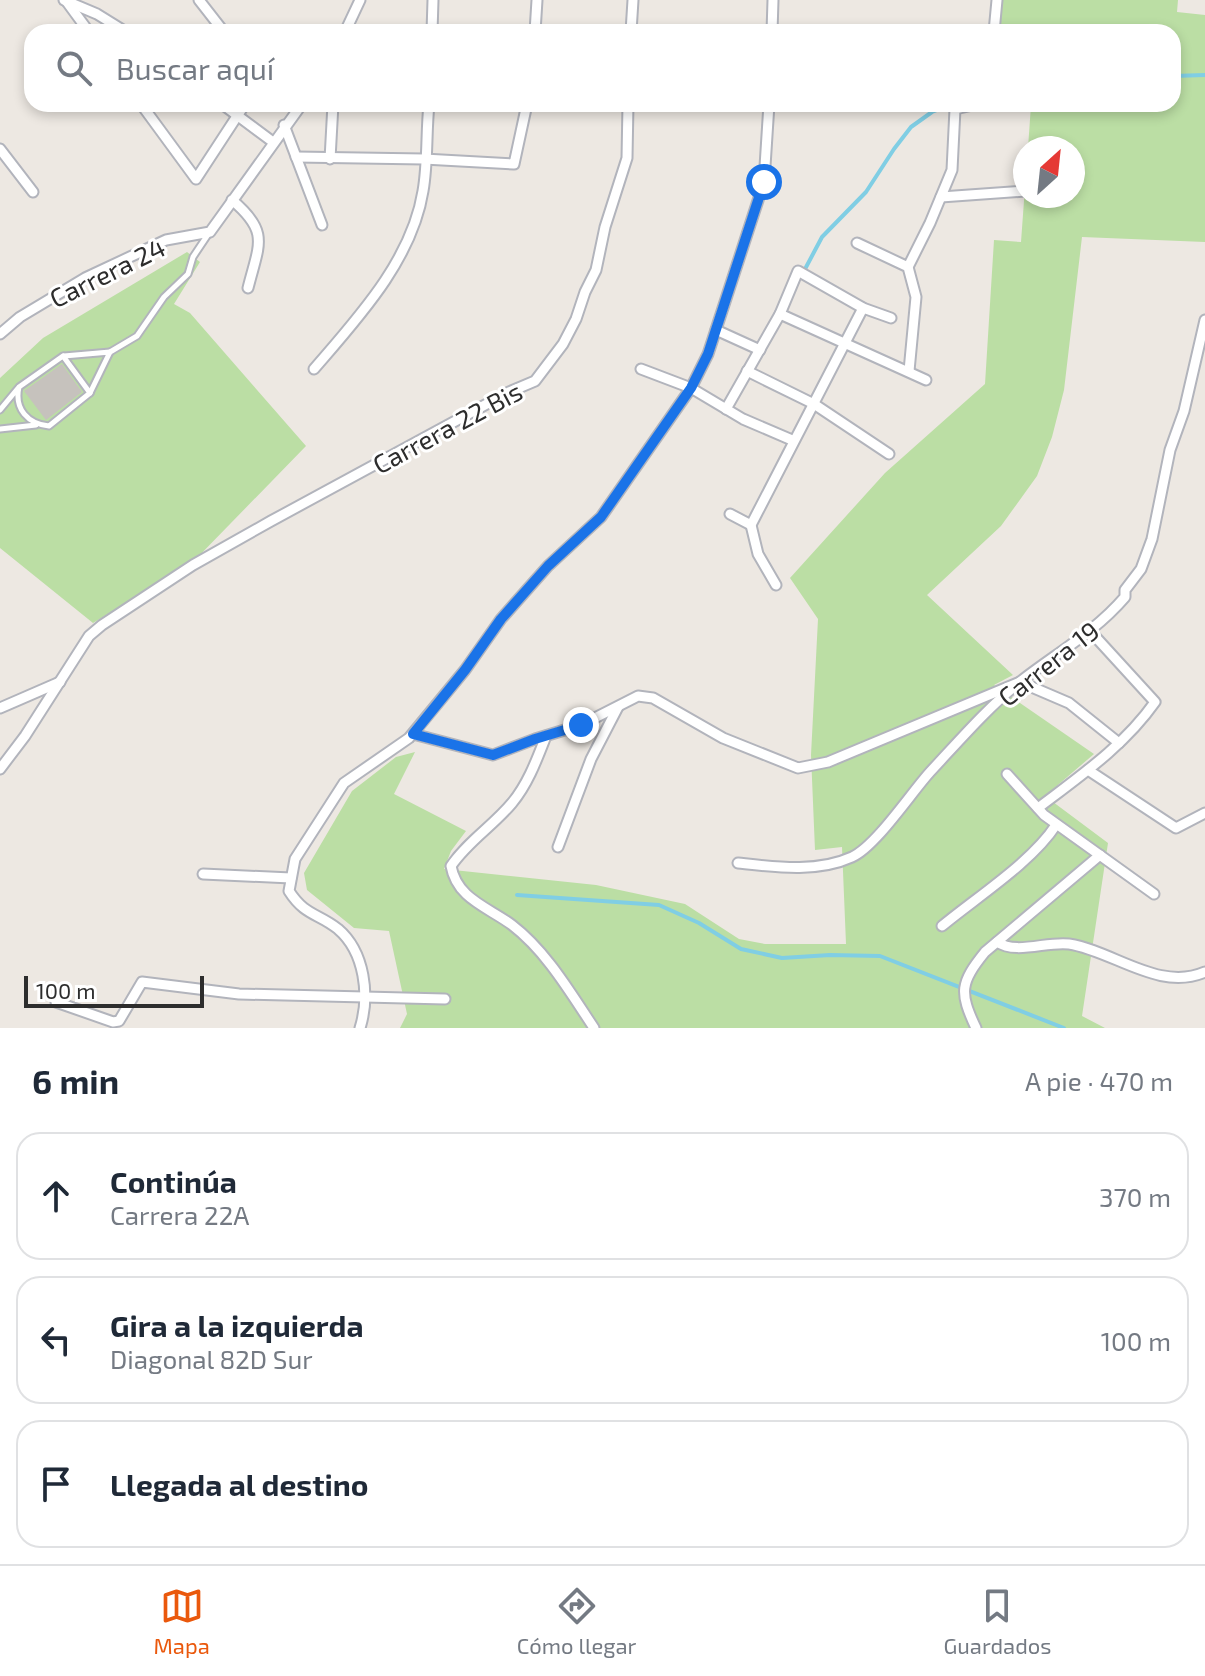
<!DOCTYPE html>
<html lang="es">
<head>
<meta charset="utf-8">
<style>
	body { margin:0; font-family:"Exo 2",sans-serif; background:#f2f2f3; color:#1f2937 }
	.compass { position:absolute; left:1013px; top:136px; width:72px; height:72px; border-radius:50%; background:#fff; box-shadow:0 4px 12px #0003; rotate:27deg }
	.scale { position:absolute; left:24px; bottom:20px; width:180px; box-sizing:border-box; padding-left:8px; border:4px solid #2d2d2d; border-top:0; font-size:22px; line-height:28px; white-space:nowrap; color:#2d2d2d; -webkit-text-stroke:6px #fff; paint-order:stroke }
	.stop { position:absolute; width:24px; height:24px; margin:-18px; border:6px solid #1a73e8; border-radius:50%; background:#fff }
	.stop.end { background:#1a73e8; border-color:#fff; box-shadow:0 2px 8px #0008 }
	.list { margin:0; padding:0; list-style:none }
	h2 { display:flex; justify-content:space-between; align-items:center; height:104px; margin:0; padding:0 32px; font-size:34px }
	h2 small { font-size:26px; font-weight:400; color:#747a83 }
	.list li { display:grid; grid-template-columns:52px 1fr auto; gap:24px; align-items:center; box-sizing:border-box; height:128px; margin:0 16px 16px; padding:0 16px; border:2px solid #e0e1e3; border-radius:24px }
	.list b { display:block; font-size:30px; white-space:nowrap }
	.list p { margin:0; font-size:26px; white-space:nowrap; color:#747a83 }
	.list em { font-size:26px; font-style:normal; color:#747a83 }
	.icon { flex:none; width:44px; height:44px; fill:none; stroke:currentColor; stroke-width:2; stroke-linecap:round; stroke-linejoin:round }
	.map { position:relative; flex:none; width:1205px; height:1028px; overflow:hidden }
	.search { position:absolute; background:#fff; box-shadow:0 4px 12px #0003; left:24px; right:24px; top:24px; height:88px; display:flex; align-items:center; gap:20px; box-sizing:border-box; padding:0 28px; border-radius:24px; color:#747a83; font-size:30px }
	.sheet { height:536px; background:#fff }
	nav { display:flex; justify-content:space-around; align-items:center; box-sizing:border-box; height:112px; border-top:2px solid #e0e1e3; background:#fff; font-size:22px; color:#747a83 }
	nav a { display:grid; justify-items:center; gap:4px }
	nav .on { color:#ea580c }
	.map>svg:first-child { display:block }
	.green { fill:#bbdea4 }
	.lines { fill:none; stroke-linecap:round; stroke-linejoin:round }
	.stream { stroke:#80cee4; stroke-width:4 }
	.building { fill:#c6c2bd }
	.lane-casing { stroke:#b2b4bc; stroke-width:9 }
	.street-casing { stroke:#b2b4bc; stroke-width:13 }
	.lane { stroke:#fff; stroke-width:5 }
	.street { stroke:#fff; stroke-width:9 }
	.route { stroke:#1a73e8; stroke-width:10 }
	.labels { text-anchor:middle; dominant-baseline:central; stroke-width:6; stroke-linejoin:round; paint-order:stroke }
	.street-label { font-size:26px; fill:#2d2d2d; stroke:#fff }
</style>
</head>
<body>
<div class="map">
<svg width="1205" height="1028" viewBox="0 0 1205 1028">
	<rect width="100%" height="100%" fill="#ede8e2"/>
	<g class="green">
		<path d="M1000 0H1178L1177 12 1205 15V242L1082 237 1064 390 1052 437 1037 476 1001 526 927 595 1013 675 994 685 1094 754 1045 796 1108 843 1082 1016 1105 1028H400L407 1014 389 931 354 928 307 890 304 873 352 791 396 757 415 752 394 794 466 831 451 851 444 869 596 885 685 904 739 939 765 944H846L842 847 815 850 811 755 818 619 790 578 885 473 985 384 994 240 1021 242 1025 187V196H1073V148H1028L1031 105 995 104H1173V32H999Z"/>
		<path d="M187 252 200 262 174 304 190 313 306 446 193 562 93 623 0 548V378L43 338Z"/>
	</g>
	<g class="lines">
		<g class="stream">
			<path d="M1173 76 1205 75"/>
			<path d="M804 271 822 237 866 192 894 149 911 127 932 112 952 104"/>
			<path d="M517 895 659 905 699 923 741 949 782 958 830 955 880 956 1064 1028"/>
		</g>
	</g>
	<path class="building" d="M62 364 82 392 46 420 24 391Z"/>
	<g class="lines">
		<g class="lane-casing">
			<g id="lane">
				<path d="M110 352 137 336 164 297 188 274 193 257 209 233"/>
				<path d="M64 356 110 352 90 393"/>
				<path d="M0 410 19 387 63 356 90 393 49 426C28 424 14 409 19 387"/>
				<path d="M0 429 36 425"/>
			</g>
		</g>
		<g class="street-casing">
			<g id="street">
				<path d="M64 0 97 14 126 32"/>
				<path d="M199 0 224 32"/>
				<path d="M67 2 89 32"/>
				<path d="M345 32 360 0"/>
				<path d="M432 32 433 0"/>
				<path d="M535 32 537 0"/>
				<path d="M631 32 633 0"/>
				<path d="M772 32 773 0"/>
				<path d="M994 32 997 0"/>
				<path d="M141 104 196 179 245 104"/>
				<path d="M222 104 273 142"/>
				<path d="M284 125 322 225"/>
				<path d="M0 149 33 192"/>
				<path d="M296 157 424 159 514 164 527 104"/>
				<path d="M330 159 333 104"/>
				<path d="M941 197 1025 191"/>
				<path d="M232 200C270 232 259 244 248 288"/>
				<path d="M857 243 908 267 916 297 909 371"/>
				<path d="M908 267 930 223 952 170 955 109 977 104"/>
				<path d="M780 314 926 380"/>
				<path d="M716 330 760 350"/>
				<path d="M0 334 20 317 85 278 166 240 210 232 302 104"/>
				<path d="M314 369C358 318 412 260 423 191 428 163 426 132 429 104"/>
				<path d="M641 369 691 388 743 419 792 440"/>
				<path d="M747 371 814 404 889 454"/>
				<path d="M726 409 780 314 798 271 863 308 891 318"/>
				<path d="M730 514 751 525 863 308"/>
				<path d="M751 525 758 554 776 585"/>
				<path d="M0 708 60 682"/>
				<path d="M413 734 493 755 535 739 581 725 638 696 653 698 723 738 798 768 828 762 1020 682 1069 703 1119 743"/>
				<path d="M546 736C537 759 528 784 512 803 493 826 468 841 451 866 457 899 488 907 512 925 546 951 570 992 594 1028"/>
				<path d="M0 769 25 736 89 636 102 625 193 565 271 521 509 392 535 381 563 344 576 319 585 292 596 270 605 227 627 158 628 104"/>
				<path d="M1088 770 1176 828 1205 813"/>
				<path d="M1007 774 1044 815 1154 894"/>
				<path d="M1038 808C1080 776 1124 746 1155 702L1091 632"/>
				<path d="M558 847 591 759 618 707"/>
				<path d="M738 863C775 867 817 873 852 857 876 846 911 793 930 772 959 741 988 707 1021 681 1057 653 1095 632 1125 597V590L1141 569 1152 539 1170 450 1184 411 1205 320"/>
				<path d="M203 874 291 878"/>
				<path d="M942 926C977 897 1032 862 1056 825"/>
				<path d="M997 942C1016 955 1047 941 1069 944 1114 951 1159 992 1205 972"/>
				<path d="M56 1002 113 1022 119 1021 142 982 239 994 445 999"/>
				<path d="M360 1028C370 996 365 952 338 929 318 913 305 916 289 891L295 859 344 783 409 738 465 670 501 619 548 566 601 517 691 388 708 354 764 182 769 104"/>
				<path d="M976 1028C959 992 960 983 985 952L1100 855"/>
			</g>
		</g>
		<use href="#lane" class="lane"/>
		<use href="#street" class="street"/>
	</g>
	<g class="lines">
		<path class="route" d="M581 725 535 739 493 755 413 734 465 670 501 619 548 566 601 517 691 388 708 354 764 182"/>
	</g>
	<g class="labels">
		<g class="street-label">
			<text transform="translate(107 272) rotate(-26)">Carrera 24</text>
			<text transform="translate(447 427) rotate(-28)">Carrera 22 Bis</text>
			<text transform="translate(1048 663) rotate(-38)">Carrera 19</text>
		</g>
	</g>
</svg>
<svg class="compass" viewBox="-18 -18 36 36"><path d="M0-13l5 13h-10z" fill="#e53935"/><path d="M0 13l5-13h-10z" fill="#747a83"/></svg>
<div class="scale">100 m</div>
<div class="stop" style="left:764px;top:182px"></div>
<div class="stop end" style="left:581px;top:725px"></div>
<div class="search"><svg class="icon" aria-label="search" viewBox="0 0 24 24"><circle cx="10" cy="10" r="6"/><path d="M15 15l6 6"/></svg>Buscar aquí</div>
</div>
<section class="sheet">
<h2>6 min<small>A pie · 470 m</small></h2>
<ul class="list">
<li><svg class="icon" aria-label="ahead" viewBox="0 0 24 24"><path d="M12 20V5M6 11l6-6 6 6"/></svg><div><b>Continúa</b><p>Carrera 22A</p></div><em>370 m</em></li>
<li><svg class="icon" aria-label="left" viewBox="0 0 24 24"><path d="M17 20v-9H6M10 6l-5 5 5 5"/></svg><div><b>Gira a la izquierda</b><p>Diagonal 82D Sur</p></div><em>100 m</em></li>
<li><svg class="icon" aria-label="arrive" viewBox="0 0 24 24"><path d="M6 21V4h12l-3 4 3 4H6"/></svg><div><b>Llegada al destino</b></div></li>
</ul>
</section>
<nav>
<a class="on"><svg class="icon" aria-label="map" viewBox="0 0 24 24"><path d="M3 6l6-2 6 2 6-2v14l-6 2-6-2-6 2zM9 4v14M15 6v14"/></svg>Mapa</a>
<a><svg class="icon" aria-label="directions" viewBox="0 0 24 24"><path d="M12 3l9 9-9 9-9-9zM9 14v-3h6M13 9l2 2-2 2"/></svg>Cómo llegar</a>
<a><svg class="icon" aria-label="saved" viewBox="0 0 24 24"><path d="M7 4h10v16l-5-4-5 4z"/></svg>Guardados</a>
</nav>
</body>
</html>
